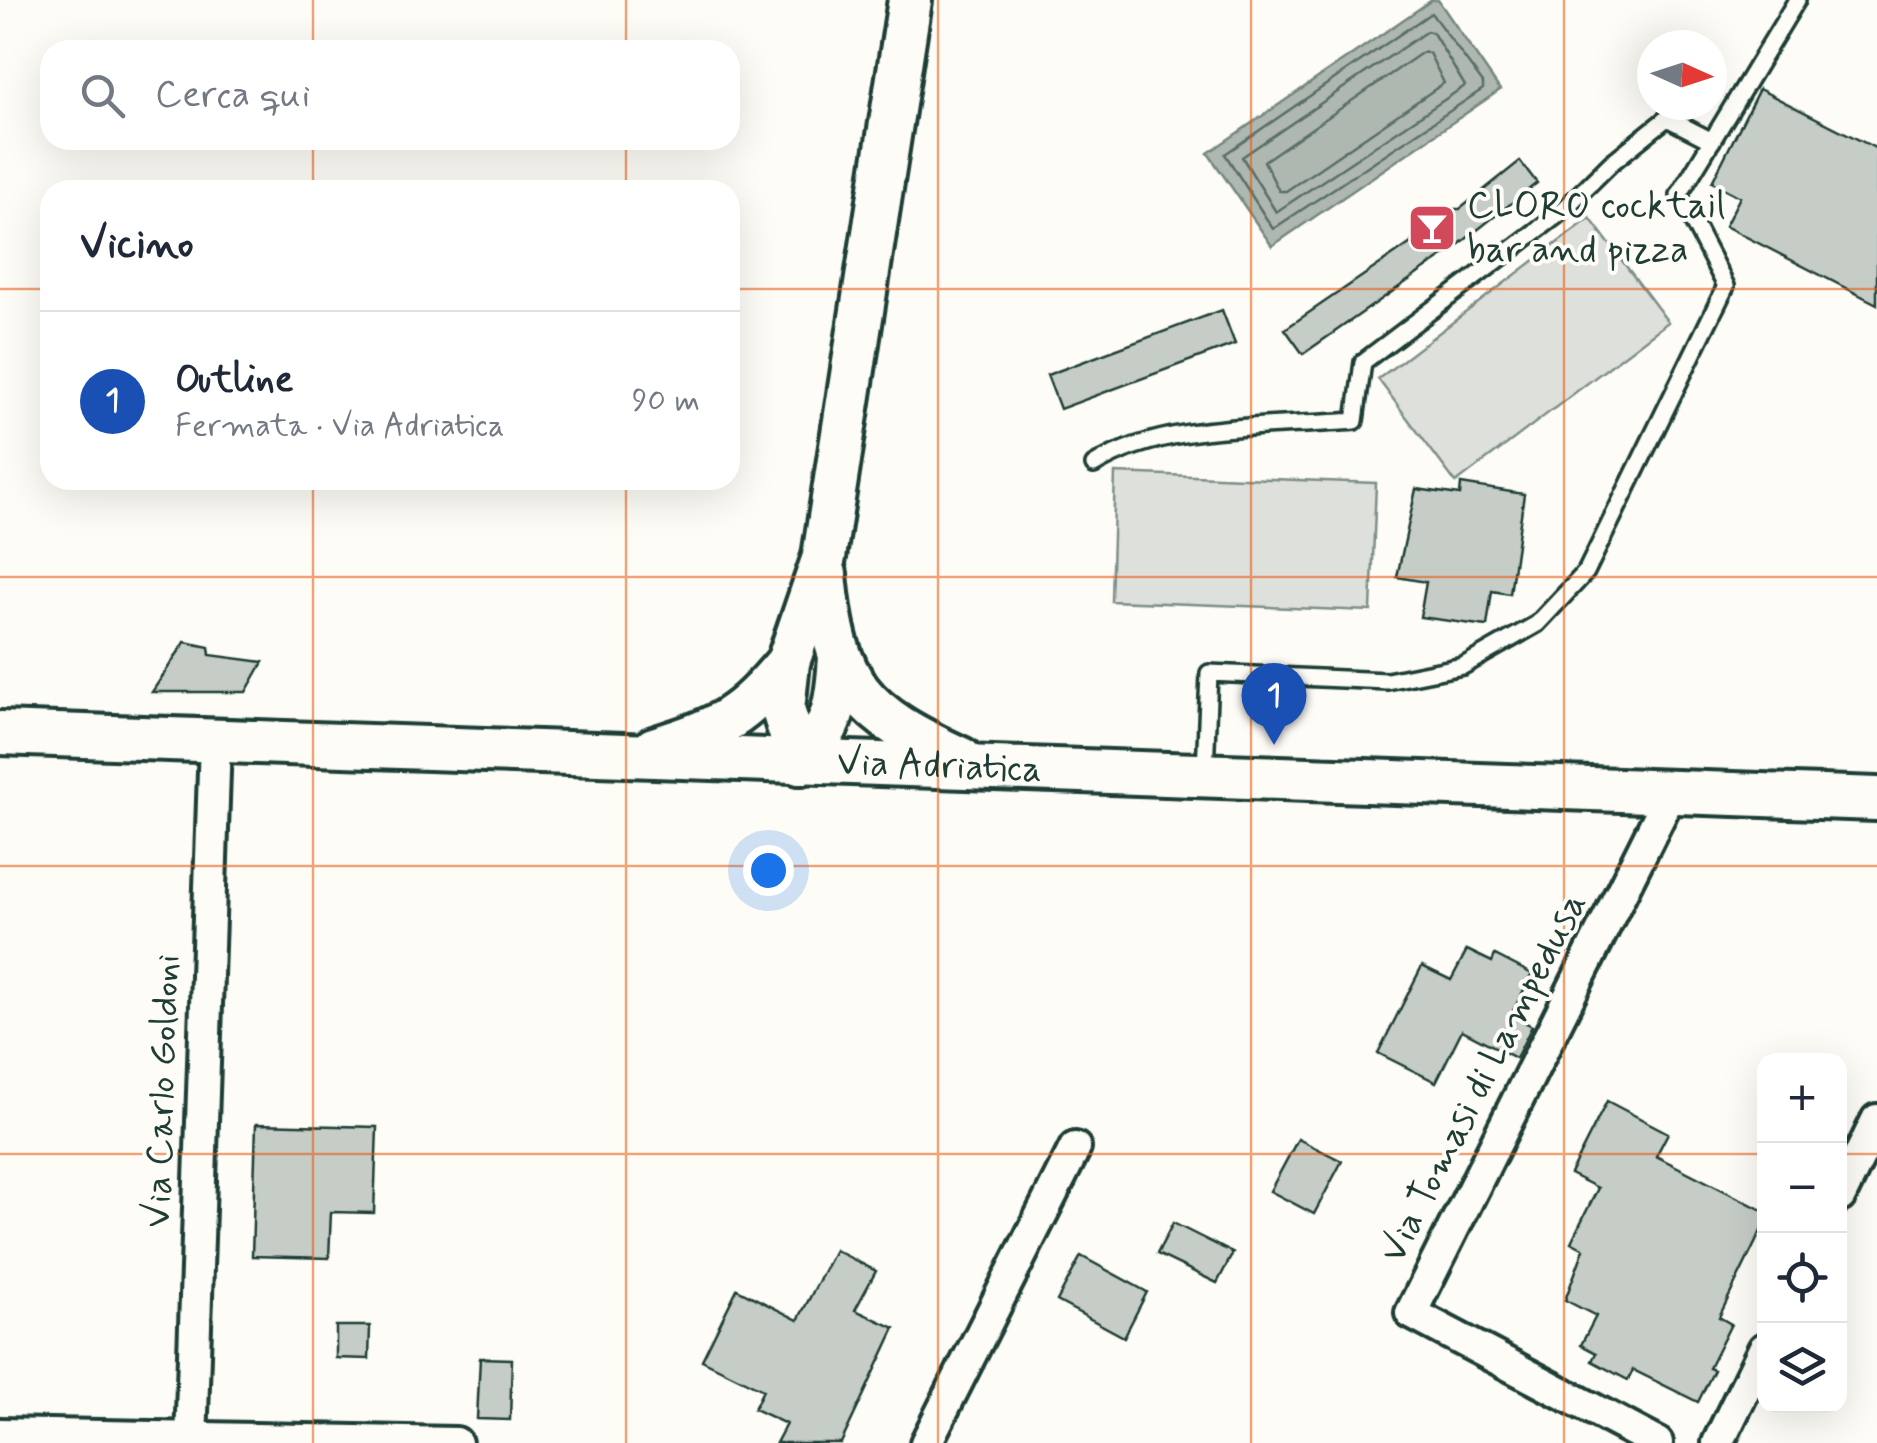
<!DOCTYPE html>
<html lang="it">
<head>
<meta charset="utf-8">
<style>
	body { margin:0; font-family:Mynerve,sans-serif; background:#f6f6f7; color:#1f2937 }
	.controls { position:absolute; right:30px; bottom:30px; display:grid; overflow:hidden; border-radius:20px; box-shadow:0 10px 40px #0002 }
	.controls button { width:90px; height:90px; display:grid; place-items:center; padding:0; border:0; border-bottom:2px solid #e0e1e3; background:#fff; color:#1f2937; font:50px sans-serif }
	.compass { position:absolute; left:1637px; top:30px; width:90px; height:90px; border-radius:50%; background:#fff; box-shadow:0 10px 40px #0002; rotate:93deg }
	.you { position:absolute; left:768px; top:870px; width:35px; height:35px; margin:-25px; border:8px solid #fff; border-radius:50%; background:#1a73e8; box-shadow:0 0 0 15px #1a73e833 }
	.badge { display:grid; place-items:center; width:65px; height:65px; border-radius:50%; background:#db2777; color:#fff; font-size:32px; font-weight:700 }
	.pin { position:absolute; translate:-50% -82px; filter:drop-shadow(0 2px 5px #0008) }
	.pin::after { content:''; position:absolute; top:52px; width:35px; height:30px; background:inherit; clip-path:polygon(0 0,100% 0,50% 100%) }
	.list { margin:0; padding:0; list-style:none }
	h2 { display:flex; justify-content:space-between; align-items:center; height:130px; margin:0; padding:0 40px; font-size:42px }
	h2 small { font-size:32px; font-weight:400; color:#747a83 }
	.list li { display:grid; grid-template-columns:65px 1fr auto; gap:30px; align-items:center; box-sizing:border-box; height:180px; padding:0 40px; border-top:2px solid #e0e1e3 }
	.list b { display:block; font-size:38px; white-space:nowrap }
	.list p { margin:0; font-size:32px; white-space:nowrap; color:#747a83 }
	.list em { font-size:32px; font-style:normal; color:#747a83 }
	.icon { flex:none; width:55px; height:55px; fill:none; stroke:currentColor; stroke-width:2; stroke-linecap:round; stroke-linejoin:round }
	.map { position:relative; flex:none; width:1877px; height:1443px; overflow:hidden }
	.search { position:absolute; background:#fff; box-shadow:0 10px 40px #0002; left:40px; top:40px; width:700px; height:110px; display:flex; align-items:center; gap:25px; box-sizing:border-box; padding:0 35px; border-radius:30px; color:#747a83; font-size:38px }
	.panel { position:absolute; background:#fff; box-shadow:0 10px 40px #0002; left:40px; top:180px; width:700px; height:310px; border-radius:30px }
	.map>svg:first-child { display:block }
	.green { fill:#dde0db; stroke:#7e8e88; stroke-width:2.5 }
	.water { fill:#aeb8b1; stroke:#75877f; stroke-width:2.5 }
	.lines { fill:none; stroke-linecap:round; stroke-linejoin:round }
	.shore { stroke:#586e66; stroke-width:2.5 }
	.building { fill:#c6cdc7; stroke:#1f3d34; stroke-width:2.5 }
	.lane-casing { stroke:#1f3d34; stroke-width:22 }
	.street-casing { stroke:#1f3d34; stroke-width:38 }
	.secondary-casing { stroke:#1f3d34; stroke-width:50 }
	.lane { stroke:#fdfcf7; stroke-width:15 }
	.street { stroke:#fdfcf7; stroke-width:30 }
	.secondary { stroke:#fdfcf7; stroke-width:42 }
	.grid { fill:none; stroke:#e8590c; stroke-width:2.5; stroke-opacity:0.55 }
	.labels { text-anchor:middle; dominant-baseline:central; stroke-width:8; stroke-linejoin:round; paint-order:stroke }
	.poi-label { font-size:38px; fill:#1f3d34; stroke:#fdfcf7; text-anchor:start }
	.street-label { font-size:38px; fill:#1f3d34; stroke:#fdfcf7 }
</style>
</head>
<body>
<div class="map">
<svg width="1877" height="1443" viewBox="0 0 1877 1443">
	<rect width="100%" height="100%" fill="#fdfcf7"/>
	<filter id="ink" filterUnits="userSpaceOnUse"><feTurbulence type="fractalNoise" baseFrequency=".01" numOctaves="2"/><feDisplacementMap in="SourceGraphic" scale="20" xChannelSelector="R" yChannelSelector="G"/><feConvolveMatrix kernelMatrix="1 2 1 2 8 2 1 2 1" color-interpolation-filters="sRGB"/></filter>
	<g filter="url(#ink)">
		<g class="green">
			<path d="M1590 218 1668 322 1456 483 1378 379Z"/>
			<path d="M1115 473 1376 483 1371 611 1111 601Z"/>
		</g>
		<path class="water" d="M1432 0H1438L1500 90 1272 246 1208 153Z"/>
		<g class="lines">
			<g class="shore">
				<path d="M1431 13 1483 83V89L1273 229 1225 154Z"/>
				<path d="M1427 31 1433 33 1465 86 1276 212 1242 157Z"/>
				<path d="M1423 52 1429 53 1444 83 1286 191H1279L1264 161Z"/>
			</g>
		</g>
		<g class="building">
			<path d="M1759 89 1877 149V304L1725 226 1740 197 1712 182Z"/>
			<path d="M1520 161 1537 183 1452 250 1303 354 1285 329 1411 243 1422 216 1437 209H1460Z"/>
			<path d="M1222 310 1235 344 1060 409 1047 375Z"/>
			<path d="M1461 484 1524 494 1510 594 1492 591 1487 626 1420 617 1426 582 1397 577 1416 489 1460 495Z"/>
			<path d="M185 642 209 647 210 655 263 662 246 692H152Z"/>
			<path d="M1467 950 1492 962 1495 955 1532 974 1511 1015 1532 1026 1516 1058 1462 1030 1436 1082 1378 1053 1422 966 1451 980Z"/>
			<path d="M1607 1101 1668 1133 1656 1156 1764 1211V1225L1719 1317 1731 1324 1709 1368 1714 1370 1698 1402 1633 1370 1628 1380 1592 1361 1596 1353 1581 1345 1596 1316 1565 1300 1584 1249 1571 1242 1598 1188 1570 1174Z"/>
			<path d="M256 1124 377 1127 374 1213 331 1212 329 1258 252 1256Z"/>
			<path d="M1298 1139 1342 1161 1314 1214 1270 1191Z"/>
			<path d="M1173 1223 1233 1253 1217 1283 1157 1254Z"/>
			<path d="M835 1250 876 1271 855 1310 895 1328 841 1443H776L786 1424 754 1409 763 1390 702 1360 737 1289 798 1320Z"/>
			<path d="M1081 1256 1147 1292 1124 1337 1057 1301Z"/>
			<path d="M336 1326H370L369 1359 336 1358Z"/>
			<path d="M480 1358 512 1359 510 1420 477 1419Z"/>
		</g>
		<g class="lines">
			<g class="lane-casing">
				<g id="lane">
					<path d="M1094 465C1164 421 1272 428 1355 421L1363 362 1560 213 1611 163 1667 118 1712 141"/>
					<path d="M1205 771 1209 673 1387 681 1463 666 1537 624 1586 572 1726 286 1679 195 1797 0"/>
				</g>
			</g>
			<g class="street-casing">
				<g id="street">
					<path d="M1840 1196 1877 1120"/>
					<path d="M0 1434 456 1443"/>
					<path d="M191 1443 215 742"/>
					<path d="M926 1443 1075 1148"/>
					<path d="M1657 1443 1411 1313 1672 791"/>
					<path d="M1718 1443 1764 1349"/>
				</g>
			</g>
			<g class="secondary-casing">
				<g id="secondary">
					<path d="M825 574C835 687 861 713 961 759"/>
					<path id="s1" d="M0 733 1877 799"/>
					<path d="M654 749C724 727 741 718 788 662"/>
					<path d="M800 763 783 710 788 662 824 557 910 0"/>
					<path d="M800 763C834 728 837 704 840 657"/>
				</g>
			</g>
			<use href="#lane" class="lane"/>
			<use href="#street" class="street"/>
			<use href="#secondary" class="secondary"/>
		</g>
	</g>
	<path class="grid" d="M313 0V50M626 0V50M938 0V1443M1251 0V1443M1564 0V1443M313 140V190M626 140V190M0 289H50M730 289H1877M313 480V1443M626 480V1443M0 577H1877M0 866H1877M0 1154H1764M1840 1154H1877"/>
	<defs>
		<g id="bar-square" transform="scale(2.5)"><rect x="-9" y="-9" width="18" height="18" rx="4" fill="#d1495b" stroke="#fdfcf7"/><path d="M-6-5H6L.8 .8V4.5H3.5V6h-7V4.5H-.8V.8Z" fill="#fff"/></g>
	</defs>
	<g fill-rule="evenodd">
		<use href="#bar-square" x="1432" y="228"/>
	</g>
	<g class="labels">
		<g class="poi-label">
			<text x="1467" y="206">CLORO cocktail<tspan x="1467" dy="44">bar and pizza</tspan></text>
		</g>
		<g class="street-label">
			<text stroke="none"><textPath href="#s1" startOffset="940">Via Adriatica</textPath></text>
			<text transform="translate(1484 1078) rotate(-63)">Via Tomasi di Lampedusa</text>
			<text transform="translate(163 1091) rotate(-88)">Via Carlo Goldoni</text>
		</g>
	</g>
</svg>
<div class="controls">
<button>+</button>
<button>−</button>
<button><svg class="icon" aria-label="locate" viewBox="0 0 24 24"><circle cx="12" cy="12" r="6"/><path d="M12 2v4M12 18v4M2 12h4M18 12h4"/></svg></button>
<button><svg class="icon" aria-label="layers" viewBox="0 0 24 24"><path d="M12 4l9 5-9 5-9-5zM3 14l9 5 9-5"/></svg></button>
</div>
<svg class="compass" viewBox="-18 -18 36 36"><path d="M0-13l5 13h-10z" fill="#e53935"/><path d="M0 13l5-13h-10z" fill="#747a83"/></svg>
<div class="you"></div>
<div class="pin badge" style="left:1274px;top:745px;background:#1a4fb4">1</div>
<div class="search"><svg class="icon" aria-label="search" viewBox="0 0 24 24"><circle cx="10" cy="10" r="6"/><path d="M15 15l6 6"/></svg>Cerca qui</div>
<section class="panel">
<h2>Vicino<small></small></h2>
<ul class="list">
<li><span class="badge" style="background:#1a4fb4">1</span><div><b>Outline</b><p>Fermata · Via Adriatica</p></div><em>90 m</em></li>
</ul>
</section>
</div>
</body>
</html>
